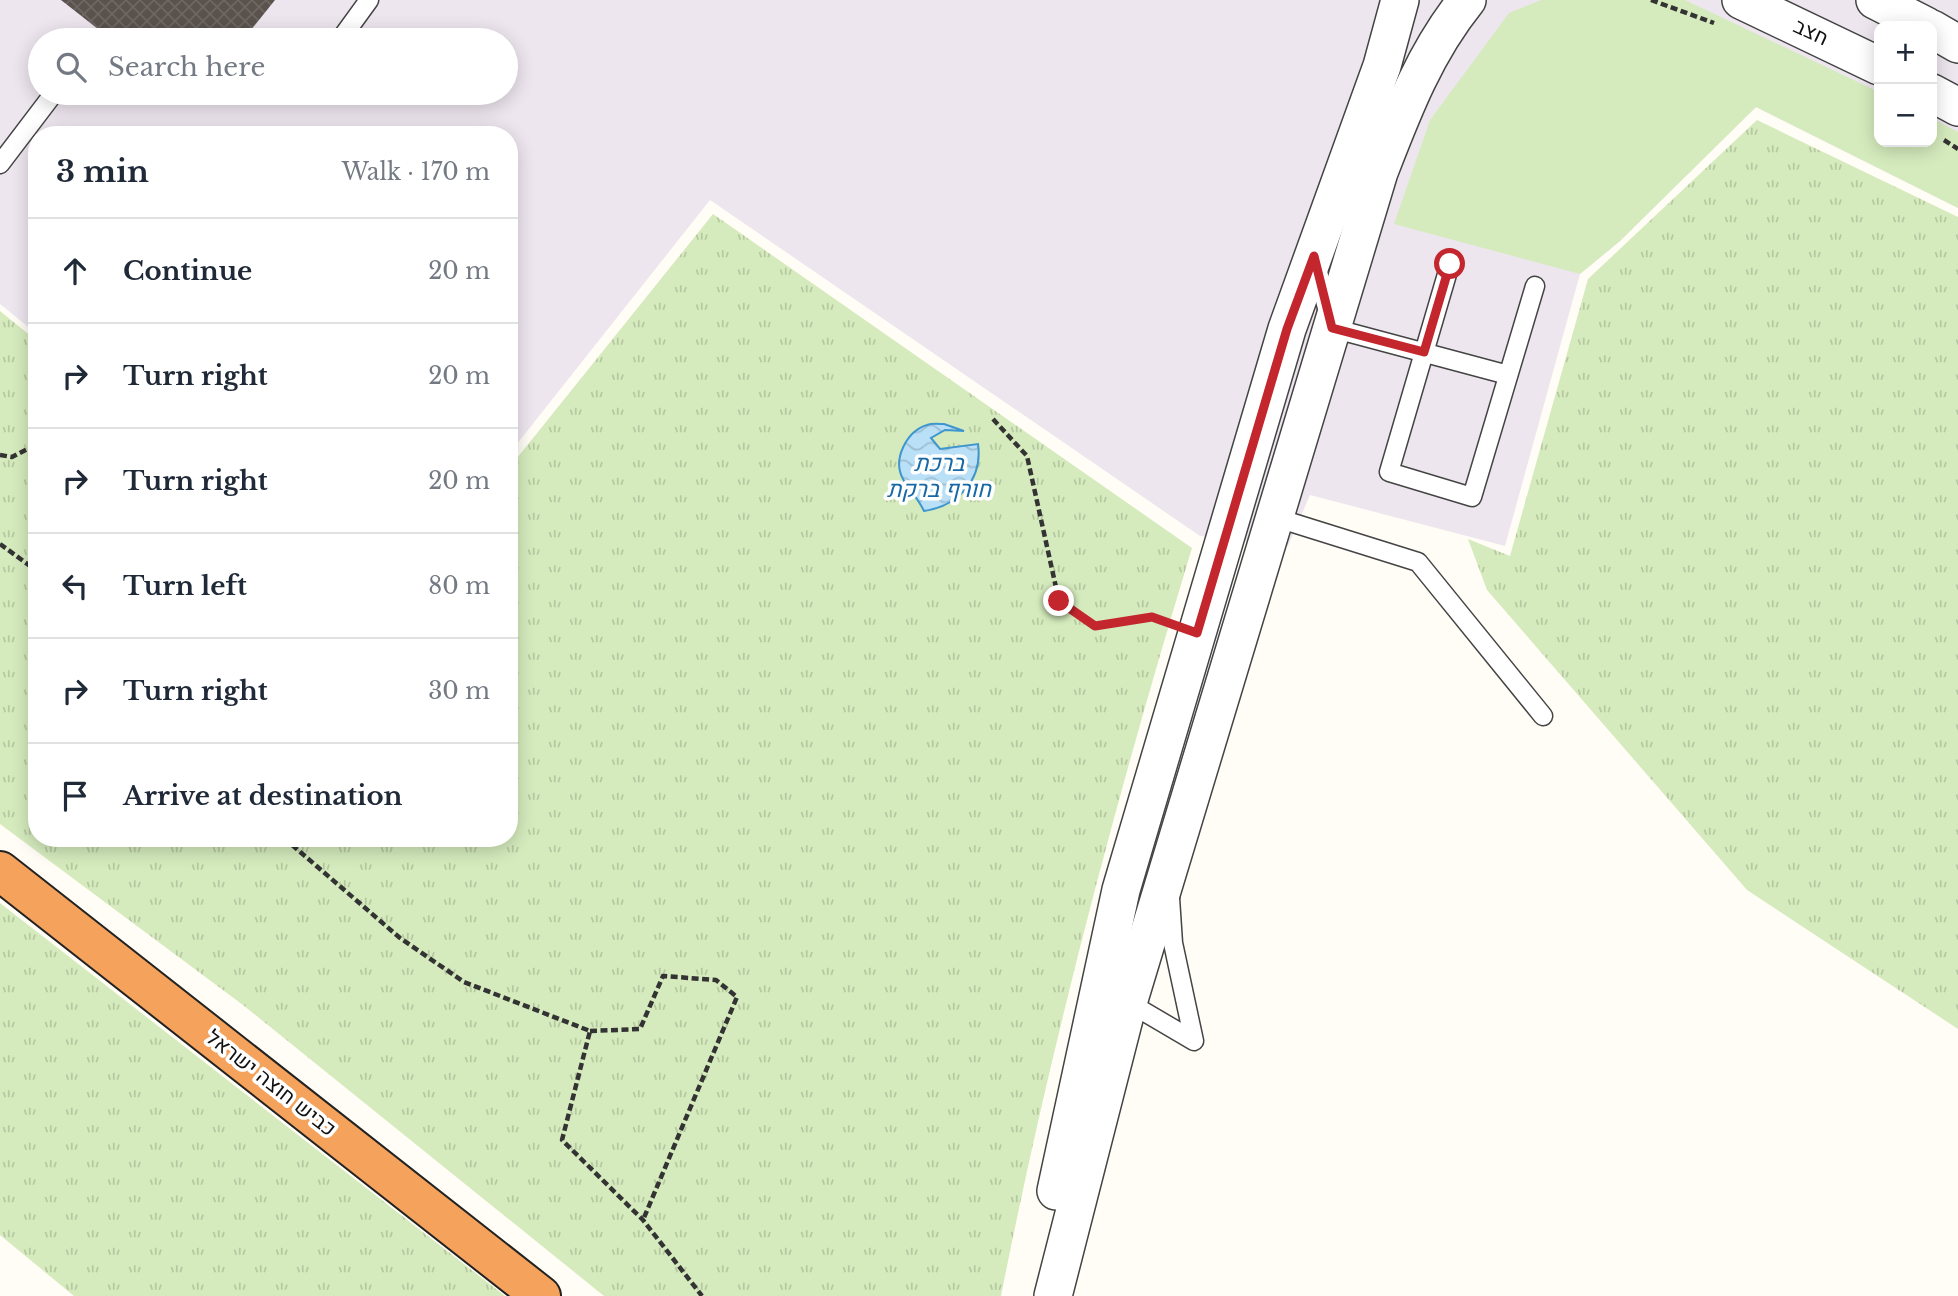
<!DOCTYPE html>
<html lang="en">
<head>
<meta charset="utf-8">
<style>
	body { margin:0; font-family:"Libre Baskerville",Heebo,serif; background:#f2f2f3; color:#1f2937 }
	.controls { position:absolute; right:21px; top:21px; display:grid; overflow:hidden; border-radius:14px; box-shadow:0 4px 18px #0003 }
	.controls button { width:63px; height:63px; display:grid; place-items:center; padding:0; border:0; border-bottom:2px solid #e0e1e3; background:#fff; color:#1f2937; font:35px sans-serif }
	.stop { position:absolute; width:21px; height:21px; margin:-16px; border:5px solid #c4262e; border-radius:50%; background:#fff }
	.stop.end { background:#c4262e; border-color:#fff; box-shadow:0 2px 7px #0008 }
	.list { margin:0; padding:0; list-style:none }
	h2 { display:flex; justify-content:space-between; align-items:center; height:91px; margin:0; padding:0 28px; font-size:30px }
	h2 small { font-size:23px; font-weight:400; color:#747a83 }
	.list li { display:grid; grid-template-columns:46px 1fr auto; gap:21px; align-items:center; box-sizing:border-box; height:105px; padding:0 28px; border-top:2px solid #e0e1e3 }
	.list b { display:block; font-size:26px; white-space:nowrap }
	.list em { font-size:23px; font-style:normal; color:#747a83 }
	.icon { flex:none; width:38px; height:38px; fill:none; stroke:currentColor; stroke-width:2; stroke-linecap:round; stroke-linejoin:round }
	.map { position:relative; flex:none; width:1958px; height:1296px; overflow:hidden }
	.search { position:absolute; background:#fff; box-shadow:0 4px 18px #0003; left:28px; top:28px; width:490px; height:77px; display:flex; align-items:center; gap:18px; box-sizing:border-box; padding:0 24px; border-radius:38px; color:#747a83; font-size:26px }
	.panel { position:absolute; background:#fff; box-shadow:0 4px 18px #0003; left:28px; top:126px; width:490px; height:721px; border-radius:28px }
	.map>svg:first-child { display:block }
	.industrial { fill:#eee6ef; fill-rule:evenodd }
	.grass { fill:url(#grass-tufts) }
	.park { fill:#d5ebbd }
	.water { fill:url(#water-waves); stroke:#3f96cf; stroke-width:2 }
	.building { fill:url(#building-cross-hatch) }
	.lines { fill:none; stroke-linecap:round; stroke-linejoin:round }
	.service-casing { stroke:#444; stroke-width:21 }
	.minor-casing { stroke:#444; stroke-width:40 }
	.motorway-casing { stroke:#222; stroke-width:42 }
	.path { stroke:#333; stroke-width:4.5; stroke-dasharray:7 3.5; stroke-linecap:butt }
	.service { stroke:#fff; stroke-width:18 }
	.minor { stroke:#fff; stroke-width:37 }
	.motorway { stroke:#f5a25d; stroke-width:38 }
	.route { stroke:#c4262e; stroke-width:9 }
	.labels { text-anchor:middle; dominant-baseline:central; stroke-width:7; stroke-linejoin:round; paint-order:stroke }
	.street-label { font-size:21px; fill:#111; stroke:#fff }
	.water-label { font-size:23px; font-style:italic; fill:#1768a6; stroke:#fff }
</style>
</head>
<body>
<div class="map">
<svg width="1958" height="1296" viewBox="0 0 1958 1296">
	<defs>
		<pattern id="grass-tufts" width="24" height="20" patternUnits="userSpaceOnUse" patternTransform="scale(1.75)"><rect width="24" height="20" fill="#d5ebbd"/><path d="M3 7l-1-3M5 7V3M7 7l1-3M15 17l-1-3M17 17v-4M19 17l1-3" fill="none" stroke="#b6c8a1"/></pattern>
		<pattern id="water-waves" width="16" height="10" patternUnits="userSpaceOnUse" patternTransform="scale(1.75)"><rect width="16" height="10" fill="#b9e0f7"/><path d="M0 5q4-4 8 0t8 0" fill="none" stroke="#9ebfd3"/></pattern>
		<pattern id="building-cross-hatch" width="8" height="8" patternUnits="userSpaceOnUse" patternTransform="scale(1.75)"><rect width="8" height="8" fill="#5a524d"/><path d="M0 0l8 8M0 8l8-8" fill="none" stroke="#6d6662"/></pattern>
	</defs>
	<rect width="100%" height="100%" fill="#fffdf5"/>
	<path class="industrial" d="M0 0H1958V208L1756 107 1620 241 1580 274 1505 546 1310 495 1288 546 1200 536 710 200 509 454V135H37V334L0 304ZM1879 26H1932V142H1879ZM40 40H506V93H40Z"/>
	<g class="grass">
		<path d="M1757 120 1958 217V1029L1747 890 1487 590 1468 539 1510 556 1588 279Z"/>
		<path d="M713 214 1192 548C1117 795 1051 1043 1001 1296H604L243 1005 0 824V311L37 341V838H509V468Z"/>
		<path d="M0 903 505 1296H74L0 1235Z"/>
	</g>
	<path class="park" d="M1541 0H1685L1879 92V142H1932V118L1958 132V208L1756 107 1620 241 1580 274 1394 224 1430 120 1509 13Z"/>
	<path class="water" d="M944 424 964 431 945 430 931 438 940 449 978 444C983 480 958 506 924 511 918 498 909 490 903 479 892 459 907 431 927 425 932 423 939 424 944 424Z"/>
	<path class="building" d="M61 0H275L243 40H112Z"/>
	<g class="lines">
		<g class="service-casing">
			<g id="service">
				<path d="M340 40 369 0"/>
				<path d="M0 164 54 93"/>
				<path d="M1316 264 1332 328 1508 375"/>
				<path d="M1450 264 1389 472 1472 497 1535 286"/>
				<path d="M1274 517 1418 562 1543 716"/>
				<path d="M1126 1001 1194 1041 1173 943 1170 898"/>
			</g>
		</g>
		<g class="minor-casing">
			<g id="minor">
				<path d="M1741 0 1879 66"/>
				<path d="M1875 0 1926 26"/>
				<path d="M1932 29 1958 44"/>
				<path d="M1932 93 1958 107"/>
				<path d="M1056 1191 1121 890 1287 329 1382 66 1400 0"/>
				<path d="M1053 1296 1128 1003 1379 172C1403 110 1425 52 1467 0"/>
			</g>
		</g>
		<g class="motorway-casing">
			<path id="motorway" d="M0 871 541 1296"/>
		</g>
		<g class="path">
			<path d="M1651 0 1714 23"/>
			<path d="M1944 140 1958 149"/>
			<path d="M993 419 1027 456 1059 601 1095 626 1152 617 1167 622"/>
			<path d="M0 455 12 457 33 446 37 448"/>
			<path d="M0 544 37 571"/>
			<path d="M284 838 400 938 464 982 590 1031 562 1140 643 1220 702 1296"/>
			<path d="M590 1031 640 1029 663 976 716 980 737 997 643 1220"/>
		</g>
		<use href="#service" class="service"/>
		<use href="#minor" class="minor"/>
		<use href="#motorway" class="motorway"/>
	</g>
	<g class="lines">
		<path class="route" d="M1059 601 1095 626 1152 617 1197 633 1287 329 1314 256 1332 328 1424 352 1450 264"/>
	</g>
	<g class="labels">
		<g class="street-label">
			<text transform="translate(1811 32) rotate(25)">חצב</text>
			<text transform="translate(271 1083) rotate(38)">כביש חוצה ישראל</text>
		</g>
		<g class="water-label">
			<text x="939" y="463">ברכת<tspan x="939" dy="26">חורף ברקת</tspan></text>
		</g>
	</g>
</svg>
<div class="controls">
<button>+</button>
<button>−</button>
</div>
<div class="stop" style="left:1450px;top:264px"></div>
<div class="stop end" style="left:1059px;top:601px"></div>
<div class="search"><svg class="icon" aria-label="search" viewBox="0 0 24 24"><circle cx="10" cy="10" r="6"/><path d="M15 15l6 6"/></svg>Search here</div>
<section class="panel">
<h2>3 min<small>Walk · 170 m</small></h2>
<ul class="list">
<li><svg class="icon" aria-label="ahead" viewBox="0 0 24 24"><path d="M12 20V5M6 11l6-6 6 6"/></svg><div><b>Continue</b></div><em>20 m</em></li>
<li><svg class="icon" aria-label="right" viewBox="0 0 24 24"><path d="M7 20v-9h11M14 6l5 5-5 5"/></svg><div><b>Turn right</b></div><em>20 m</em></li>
<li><svg class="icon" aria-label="right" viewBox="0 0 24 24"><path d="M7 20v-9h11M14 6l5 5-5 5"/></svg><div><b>Turn right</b></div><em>20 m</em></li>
<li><svg class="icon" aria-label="left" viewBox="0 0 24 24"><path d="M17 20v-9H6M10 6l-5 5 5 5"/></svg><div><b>Turn left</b></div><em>80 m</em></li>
<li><svg class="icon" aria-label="right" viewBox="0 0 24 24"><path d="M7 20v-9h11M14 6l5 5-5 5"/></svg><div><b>Turn right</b></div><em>30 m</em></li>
<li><svg class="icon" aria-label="arrive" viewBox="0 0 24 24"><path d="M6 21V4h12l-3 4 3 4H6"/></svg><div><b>Arrive at destination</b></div></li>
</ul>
</section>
</div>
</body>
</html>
